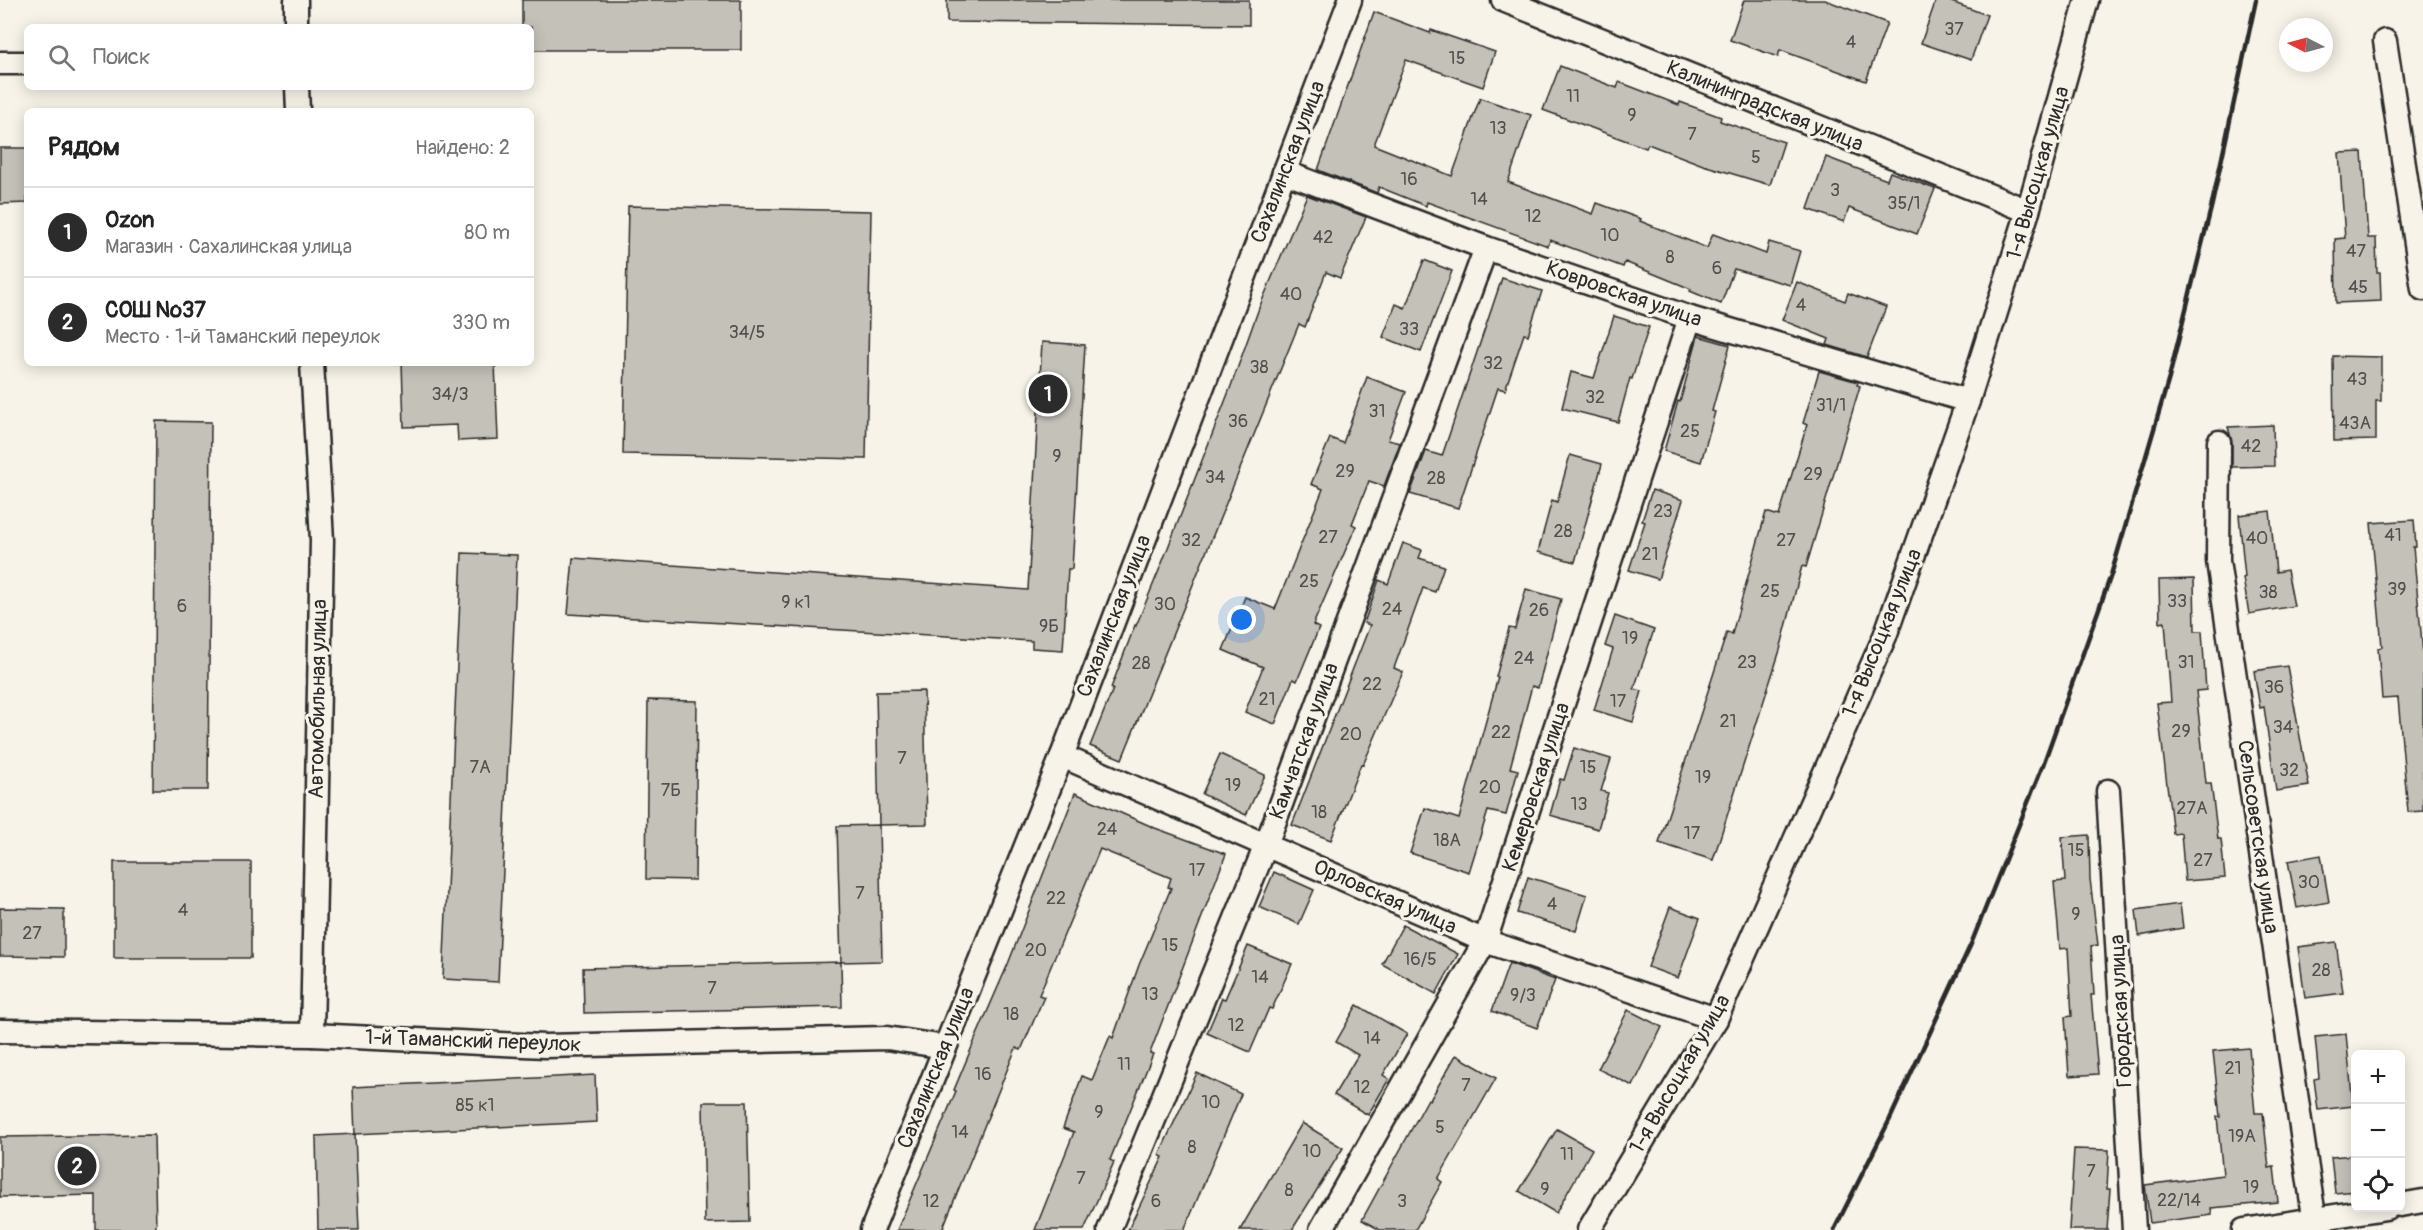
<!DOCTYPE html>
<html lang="ru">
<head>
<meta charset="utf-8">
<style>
	body { margin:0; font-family:Pangolin,sans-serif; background:#f6f6f6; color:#222 }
	.controls { position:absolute; right:18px; bottom:18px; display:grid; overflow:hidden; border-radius:9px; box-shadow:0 3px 15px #0003 }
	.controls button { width:54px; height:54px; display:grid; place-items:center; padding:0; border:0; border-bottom:2px solid #e0e0e0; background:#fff; color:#222; font:30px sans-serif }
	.compass { position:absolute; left:2279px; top:18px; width:54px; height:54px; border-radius:50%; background:#fff; box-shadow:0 3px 15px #0003; rotate:276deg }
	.you { position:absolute; left:1242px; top:620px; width:21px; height:21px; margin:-15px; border:4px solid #fff; border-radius:50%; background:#1a73e8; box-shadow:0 0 0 9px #1a73e833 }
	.badge { display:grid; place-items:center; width:39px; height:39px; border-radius:50%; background:#2b2b2b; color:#fff; font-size:20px; font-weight:700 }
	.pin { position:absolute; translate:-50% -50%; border:3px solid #fff; box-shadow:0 2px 6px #0006 }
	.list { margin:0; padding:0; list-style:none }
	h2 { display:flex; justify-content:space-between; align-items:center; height:78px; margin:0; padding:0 24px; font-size:26px }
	h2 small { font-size:20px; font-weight:400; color:#767676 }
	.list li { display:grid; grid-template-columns:39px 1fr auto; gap:18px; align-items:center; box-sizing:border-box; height:90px; padding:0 24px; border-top:2px solid #e0e0e0 }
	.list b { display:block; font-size:22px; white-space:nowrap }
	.list p { margin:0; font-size:20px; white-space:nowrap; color:#767676 }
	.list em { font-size:20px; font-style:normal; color:#767676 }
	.icon { flex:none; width:33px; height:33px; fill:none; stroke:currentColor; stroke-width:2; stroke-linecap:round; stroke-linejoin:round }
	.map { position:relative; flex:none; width:2423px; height:1230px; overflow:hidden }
	.search { position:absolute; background:#fff; box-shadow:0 3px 15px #0003; left:24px; top:24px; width:510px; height:66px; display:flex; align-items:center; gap:15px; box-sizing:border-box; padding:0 21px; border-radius:9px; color:#767676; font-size:22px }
	.panel { position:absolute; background:#fff; box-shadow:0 3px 15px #0003; left:24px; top:108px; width:510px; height:258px; border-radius:9px }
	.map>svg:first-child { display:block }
	.building { fill:#c4c1b9; stroke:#2b2b2b; stroke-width:1.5 }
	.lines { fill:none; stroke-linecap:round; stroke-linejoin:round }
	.minor-casing { stroke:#2b2b2b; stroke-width:27 }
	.minor { stroke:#f7f3e8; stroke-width:22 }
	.rail { stroke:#2b2b2b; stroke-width:4.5 }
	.labels { text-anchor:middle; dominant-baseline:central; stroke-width:6; stroke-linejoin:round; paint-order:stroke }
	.number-label { font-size:18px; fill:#51504e }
	.street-label { font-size:21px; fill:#2b2b2b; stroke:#f7f3e8 }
</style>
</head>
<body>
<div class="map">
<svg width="2423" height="1230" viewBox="0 0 2423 1230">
	<rect width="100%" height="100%" fill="#f7f3e8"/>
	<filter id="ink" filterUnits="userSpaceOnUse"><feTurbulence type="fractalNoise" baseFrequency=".0167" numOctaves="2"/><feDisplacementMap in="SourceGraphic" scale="12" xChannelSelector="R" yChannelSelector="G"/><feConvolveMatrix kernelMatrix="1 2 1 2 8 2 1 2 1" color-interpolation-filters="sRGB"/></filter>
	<g filter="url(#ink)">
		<g class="building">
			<path d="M522 0H741V50H531V27H522Z"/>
			<path d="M947 0H1249V25L947 22Z"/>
			<path d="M1744 0H1825L1887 23 1866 81 1780 50 1778 57 1730 40Z"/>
			<path d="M1936 0H1946L1987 15 1971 60 1921 43Z"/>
			<path d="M1374 12 1430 33 1431 30 1495 52 1483 87 1406 60 1374 145 1452 176 1480 98 1531 115 1508 182 1593 214 1597 203 1641 219 1640 221 1707 248 1713 234 1766 254 1769 242 1800 251 1790 285 1734 269 1721 304 1690 291 1691 289 1625 262 1623 267 1550 240 1548 246 1427 202 1426 206 1379 187 1377 193 1318 170Z"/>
			<path d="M1560 66 1617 88 1619 82 1679 105 1680 102 1721 117 1720 121 1784 142 1770 185 1703 165 1648 144 1646 148 1543 110Z"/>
			<path d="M0 148H27V203L0 204Z"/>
			<path d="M2362 152 2368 238H2376L2377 272H2380L2381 301 2336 303 2335 239 2345 238 2339 153Z"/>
			<path d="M1826 157 1887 180 1890 172 1935 189 1917 234 1849 208 1844 222 1808 209Z"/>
			<path d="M1307 195 1366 217 1340 278 1326 272 1305 327 1299 324 1122 759 1090 746 1113 689 1111 688 1135 625 1136 626 1162 563 1231 386 1259 308Z"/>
			<path d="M628 206 871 211 866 459 623 454Z"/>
			<path d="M1424 260 1452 271 1421 352 1383 337 1396 304 1405 308Z"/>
			<path d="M1502 278 1542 291 1528 335 1524 334 1505 390 1498 388 1458 508 1410 494 1426 451 1442 456Z"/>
			<path d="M1797 282 1845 301 1848 293 1886 307 1867 357 1827 345 1829 339 1782 320Z"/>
			<path d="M1614 316 1649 327 1632 379 1630 378 1618 422 1562 408 1571 372 1594 378Z"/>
			<path d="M1698 336 1730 345 1712 411 1715 412 1701 462 1664 451 1678 401 1680 402Z"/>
			<path d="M1042 342 1085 345 1072 569H1068L1063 650 1032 648V641L568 614 573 558 1028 590Z"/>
			<path d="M2333 356 2381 357V401H2376V440L2334 441Z"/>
			<path d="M402 363H495L498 439 458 441 457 425 404 427Z"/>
			<path d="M1819 371 1858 382 1857 385 1860 386 1806 567 1802 566 1780 650 1713 860 1659 843 1727 632 1732 634 1766 512 1779 516 1807 425 1803 423Z"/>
			<path d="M1367 377 1406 392 1388 440 1400 443 1384 486 1369 481 1352 524 1356 526 1313 625 1319 628 1297 681 1293 679 1275 724 1245 712 1263 667 1223 650 1245 597 1275 609 1323 489 1311 484 1330 438 1343 443Z"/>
			<path d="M156 421 211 422 208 790H153Z"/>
			<path d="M2273 425 2274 466 2232 467V442L2228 427Z"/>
			<path d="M1570 455 1602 464 1575 562 1538 552 1552 500 1557 502Z"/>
			<path d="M1652 490 1683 500 1658 579 1629 570 1645 522 1642 521Z"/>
			<path d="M2270 511 2276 572 2287 570 2294 606 2249 614 2243 578 2245 577 2239 515Z"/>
			<path d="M2414 520 2416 547H2413L2423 654V811L2408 812 2398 698 2382 699 2378 648 2382 647 2371 523Z"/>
			<path d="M1403 543 1422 550 1419 558 1444 566 1435 592 1423 588 1394 668 1403 672 1363 765 1361 764 1331 840 1292 825 1370 625 1364 623 1379 580 1388 584Z"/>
			<path d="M462 553 517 555 498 982 443 979Z"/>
			<path d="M2194 579 2195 631H2202L2206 690 2196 691 2206 783H2211L2218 839H2221L2225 878 2185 881 2181 833 2173 834 2157 703 2171 702 2165 622 2160 623 2159 580Z"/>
			<path d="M1526 589 1561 599 1538 688 1532 686 1510 768 1518 770 1506 815 1488 811 1469 872 1410 853 1425 808 1459 819 1498 677H1496L1509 628 1515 629Z"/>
			<path d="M1615 616 1654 630 1634 689 1642 691 1633 722 1594 710 1613 649 1605 646Z"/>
			<path d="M2287 666 2309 786 2276 791 2264 707 2260 708 2254 671Z"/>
			<path d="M924 691 927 824 879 825 876 692Z"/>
			<path d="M648 700 697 701 695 880 646 879Z"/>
			<path d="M1574 748 1611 759 1601 791 1608 793 1598 829 1550 815 1560 779 1564 780Z"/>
			<path d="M1220 754 1265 775 1246 815 1202 794Z"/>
			<path d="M1075 793 1155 828 1226 854 1150 1053 1153 1054 1110 1160 1114 1162 1084 1230H1035L1074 1132 1063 1128 1082 1076 1092 1080 1110 1036 1113 1038 1139 965 1171 888 1168 887 1171 878 1100 849 1039 995 1044 997 1021 1050 1016 1048 942 1230H897L956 1091 954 1090 974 1042 1008 964Z"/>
			<path d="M879 825 882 961 841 962 837 826Z"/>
			<path d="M2089 835 2090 879 2098 945 2091 946 2094 995H2091L2098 1074 2069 1076 2065 1017 2072 1016 2068 948 2060 949 2054 882 2065 881 2062 837Z"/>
			<path d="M2321 855 2329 902 2297 908 2288 861Z"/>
			<rect x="114" y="862" width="137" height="96"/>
			<path d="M1274 872 1314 890 1299 924 1259 907Z"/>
			<path d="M1528 877 1587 895 1576 931 1517 913Z"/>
			<path d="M2180 904 2183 928 2139 936 2136 910Z"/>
			<path d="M1670 907 1700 918 1678 978 1648 967Z"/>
			<path d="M0 908 64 909V957L0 956Z"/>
			<path d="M1403 925 1458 954 1436 994 1382 964Z"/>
			<path d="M2336 942 2343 993 2305 998 2298 947Z"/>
			<path d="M1248 946 1292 964 1272 1009 1269 1008 1250 1052 1207 1033 1222 998 1225 999Z"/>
			<path d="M841 962 842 1007 584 1013 583 968Z"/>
			<path d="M1509 963 1555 980 1537 1028 1492 1011Z"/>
			<path d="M1357 1005 1407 1034 1383 1075 1389 1079 1368 1115 1334 1095 1358 1055 1336 1042Z"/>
			<path d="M1628 1010 1662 1027 1633 1086 1598 1069Z"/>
			<path d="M2346 1034 2353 1106 2318 1110 2314 1079 2319 1078 2315 1037Z"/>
			<path d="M2249 1048 2255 1113H2263L2269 1168 2274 1167 2278 1202 2211 1208 2212 1215 2150 1223 2145 1185 2223 1175 2217 1117H2220L2213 1051Z"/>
			<path d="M1456 1055 1496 1078 1438 1179 1442 1182 1415 1230H1380L1362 1220 1428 1099 1430 1100Z"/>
			<path d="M1197 1073 1241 1094 1192 1212 1184 1230H1128L1163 1157 1159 1155Z"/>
			<path d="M595 1075 597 1122 355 1134 353 1087Z"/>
			<path d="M703 1102H747L750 1222 705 1223Z"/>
			<path d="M1302 1123 1343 1148 1292 1230H1240Z"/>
			<path d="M1557 1129 1592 1149 1556 1213 1519 1191Z"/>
			<path d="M355 1134 359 1230H318L316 1136Z"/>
			<path d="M154 1135 156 1230H96V1195L0 1197V1137Z"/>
			<path d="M2074 1149 2109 1150 2107 1189H2110L2107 1230H2069Z"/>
			<path d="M2355 1155V1191L2335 1193 2331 1157Z"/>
		</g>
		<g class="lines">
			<g class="minor-casing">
				<g id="minor">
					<path d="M1503 0 2028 211"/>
					<path d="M296 27V0"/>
					<path d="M2385 41 2423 289"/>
					<path d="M0 63H27"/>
					<path d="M297 87 298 111"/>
					<path d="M1284 172 1486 248 1690 318 1968 401"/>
					<path d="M312 363 322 540 312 1035"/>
					<path d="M2219 442 2218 561 2316 1230"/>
					<path d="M1062 756 1485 941 1716 1019"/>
					<path d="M2108 791 2134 1230"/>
					<path d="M0 1031 312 1035 545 1046 887 1038 945 1047"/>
					<path d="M2400 1205 2423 1201"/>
					<path d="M872 1230 1062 756 1350 0"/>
					<path d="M1109 1230 1266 845 1486 248"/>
					<path d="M1321 1230 1485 941 1690 318"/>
					<path d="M1589 1230 1716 1019 1885 636 1968 401 2028 211 2087 0"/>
					<path d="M2244 1230 2386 1208"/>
				</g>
			</g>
			<use href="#minor" class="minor"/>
			<path class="rail" d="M1834 1230 1890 1119 1971 944 2043 765 2111 575 2169 378 2212 204 2256 0"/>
		</g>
	</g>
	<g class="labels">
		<g class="number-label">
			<text x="1954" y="29">37</text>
			<text x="1851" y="42">4</text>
			<text x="1457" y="58">15</text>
			<text x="1573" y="96">11</text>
			<text x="1632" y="115">9</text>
			<text x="1498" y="128">13</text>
			<text x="1692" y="134">7</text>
			<text x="1756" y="157">5</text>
			<text x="1409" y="179">16</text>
			<text x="1835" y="190">3</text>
			<text x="1479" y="199">14</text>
			<text x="1904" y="203">35/1</text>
			<text x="1533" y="216">12</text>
			<text x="1610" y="235">10</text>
			<text x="1323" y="237">42</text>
			<text x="2356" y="251">47</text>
			<text x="1670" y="257">8</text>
			<text x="1717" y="268">6</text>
			<text x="2358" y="287">45</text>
			<text x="1291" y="294">40</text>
			<text x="1801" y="305">4</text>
			<text x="1409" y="329">33</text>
			<text x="747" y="332">34/5</text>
			<text x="1493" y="363">32</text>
			<text x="1259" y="367">38</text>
			<text x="2357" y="379">43</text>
			<text x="450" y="394">34/3</text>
			<text x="1595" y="397">32</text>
			<text x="1831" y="405">31/1</text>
			<text x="1377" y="411">31</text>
			<text x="1238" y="421">36</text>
			<text x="2355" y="423">43А</text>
			<text x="1690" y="431">25</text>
			<text x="2251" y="446">42</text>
			<text x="1057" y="456">9</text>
			<text x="1345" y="471">29</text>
			<text x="1813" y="474">29</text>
			<text x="1215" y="477">34</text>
			<text x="1436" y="478">28</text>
			<text x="1663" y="511">23</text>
			<text x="1563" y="531">28</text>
			<text x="2393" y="535">41</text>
			<text x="1328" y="537">27</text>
			<text x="2257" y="538">40</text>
			<text x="1191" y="540">32</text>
			<text x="1786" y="540">27</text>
			<text x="1650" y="554">21</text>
			<text x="1309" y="581">25</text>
			<text x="2397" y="589">39</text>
			<text x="1770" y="591">25</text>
			<text x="2268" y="592">38</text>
			<text x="2177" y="601">33</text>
			<text x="796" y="602">9 к1</text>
			<text x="1165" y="604">30</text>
			<text x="182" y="606">6</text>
			<text x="1392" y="609">24</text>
			<text x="1539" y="610">26</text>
			<text x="1049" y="626">9Б</text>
			<text x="1630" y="638">19</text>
			<text x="1524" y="658">24</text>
			<text x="1747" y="662">23</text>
			<text x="2186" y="662">31</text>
			<text x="1141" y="663">28</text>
			<text x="1372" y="684">22</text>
			<text x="2274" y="687">36</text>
			<text x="1267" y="699">21</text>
			<text x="1618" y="701">17</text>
			<text x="1728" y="721">21</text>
			<text x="2283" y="727">34</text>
			<text x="2181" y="731">29</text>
			<text x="1501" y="732">22</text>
			<text x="1351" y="734">20</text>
			<text x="902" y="758">7</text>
			<text x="480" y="767">7А</text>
			<text x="1588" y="767">15</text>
			<text x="2289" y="770">32</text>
			<text x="1703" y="777">19</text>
			<text x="1233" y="785">19</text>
			<text x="1490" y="787">20</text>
			<text x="671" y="790">7Б</text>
			<text x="1579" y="804">13</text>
			<text x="2192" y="808">27А</text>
			<text x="1319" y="812">18</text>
			<text x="1107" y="829">24</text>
			<text x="1692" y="833">17</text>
			<text x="1447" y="840">18А</text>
			<text x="2076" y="850">15</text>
			<text x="2203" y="860">27</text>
			<text x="1197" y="870">17</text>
			<text x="2309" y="882">30</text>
			<text x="860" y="893">7</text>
			<text x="1056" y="898">22</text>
			<text x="1552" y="904">4</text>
			<text x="183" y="910">4</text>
			<text x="2076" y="914">9</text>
			<text x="32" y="933">27</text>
			<text x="1170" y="945">15</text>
			<text x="1036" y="950">20</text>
			<text x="1420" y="959">16/5</text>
			<text x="2321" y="970">28</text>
			<text x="1260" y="977">14</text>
			<text x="712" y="988">7</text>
			<text x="1150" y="994">13</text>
			<text x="1523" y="995">9/3</text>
			<text x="1011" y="1014">18</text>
			<text x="1236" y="1025">12</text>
			<text x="1372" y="1038">14</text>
			<text x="1124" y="1064">11</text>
			<text x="2233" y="1068">21</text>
			<text x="983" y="1074">16</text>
			<text x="1466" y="1085">7</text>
			<text x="1362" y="1087">12</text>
			<text x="1211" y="1102">10</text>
			<text x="475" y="1105">85 к1</text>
			<text x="1099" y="1112">9</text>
			<text x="1440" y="1127">5</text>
			<text x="960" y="1132">14</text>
			<text x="2242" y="1136">19А</text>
			<text x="1192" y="1147">8</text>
			<text x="1312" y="1151">10</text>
			<text x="1567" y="1154">11</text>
			<text x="2091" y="1171">7</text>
			<text x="1081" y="1178">7</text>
			<text x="2251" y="1187">19</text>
			<text x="1545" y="1189">9</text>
			<text x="1289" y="1190">8</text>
			<text x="2179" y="1200">22/14</text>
			<text x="931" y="1201">12</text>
			<text x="1156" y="1201">6</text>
			<text x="1402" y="1201">3</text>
		</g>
		<g class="street-label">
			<text transform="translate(1765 106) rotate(22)">Калининградская улица</text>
			<text transform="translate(1288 162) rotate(-69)">Сахалинская улица</text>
			<text transform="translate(2038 173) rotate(-74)">1-я Высоцкая улица</text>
			<text transform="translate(1624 294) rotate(19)">Ковровская улица</text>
			<text transform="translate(1114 616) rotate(-69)">Сахалинская улица</text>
			<text transform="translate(1882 633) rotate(-68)">1-я Высоцкая улица</text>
			<text transform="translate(318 699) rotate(-89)">Автомобильная улица</text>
			<text transform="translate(1304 741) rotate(-70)">Камчатская улица</text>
			<text transform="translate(1536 787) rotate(-72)">Кемеровская улица</text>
			<text transform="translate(2258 837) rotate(82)">Сельсоветская улица</text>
			<text transform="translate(1385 897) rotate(24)">Орловская улица</text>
			<text transform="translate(2121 1011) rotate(-93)">Городская улица</text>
			<text transform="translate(473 1041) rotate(2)">1-й Таманский переулок</text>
			<text transform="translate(936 1068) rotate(-68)">Сахалинская улица</text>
			<text transform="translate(1680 1074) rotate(-60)">1-я Высоцкая улица</text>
		</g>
	</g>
</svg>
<div class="controls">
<button>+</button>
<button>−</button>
<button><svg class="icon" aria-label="locate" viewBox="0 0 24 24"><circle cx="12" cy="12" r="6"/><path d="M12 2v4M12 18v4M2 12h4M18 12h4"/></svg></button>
</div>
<svg class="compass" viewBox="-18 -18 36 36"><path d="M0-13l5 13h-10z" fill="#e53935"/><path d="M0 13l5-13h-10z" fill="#767676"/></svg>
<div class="you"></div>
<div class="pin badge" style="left:1048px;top:394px">1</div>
<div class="pin badge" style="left:77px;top:1166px">2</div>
<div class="search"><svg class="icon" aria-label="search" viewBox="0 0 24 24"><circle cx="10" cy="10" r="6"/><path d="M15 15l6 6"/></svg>Поиск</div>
<section class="panel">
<h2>Рядом<small>Найдено: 2</small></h2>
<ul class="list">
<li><span class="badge">1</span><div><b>Ozon</b><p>Магазин · Сахалинская улица</p></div><em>80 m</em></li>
<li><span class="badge">2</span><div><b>СОШ №37</b><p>Место · 1-й Таманский переулок</p></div><em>330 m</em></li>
</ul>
</section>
</div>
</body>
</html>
